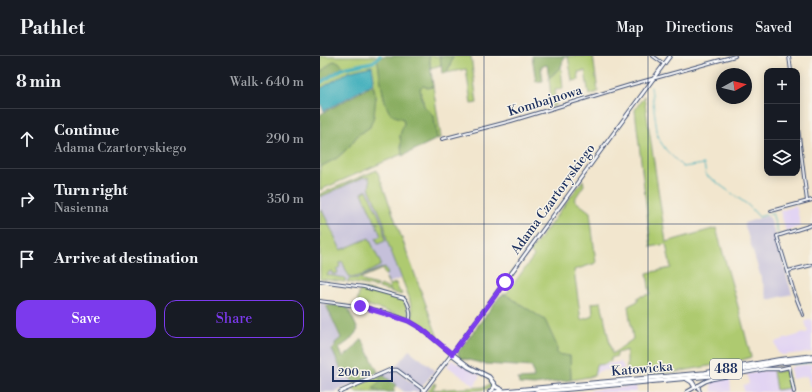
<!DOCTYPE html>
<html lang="en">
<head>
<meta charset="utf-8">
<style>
	body { margin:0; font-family:"Libre Bodoni",serif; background:#242831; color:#f1f3f6 }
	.controls { position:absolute; right:12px; top:12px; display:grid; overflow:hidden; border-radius:8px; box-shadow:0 2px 10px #0003 }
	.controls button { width:36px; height:36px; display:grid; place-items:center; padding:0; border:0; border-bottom:1px solid #363941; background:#171b24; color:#f1f3f6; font:20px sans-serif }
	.compass { position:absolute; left:396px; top:12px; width:36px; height:36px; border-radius:50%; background:#171b24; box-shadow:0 2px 10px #0003; rotate:82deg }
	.scale { position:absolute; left:12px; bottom:10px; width:61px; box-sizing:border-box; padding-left:4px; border:2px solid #1b2f5e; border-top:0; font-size:11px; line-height:14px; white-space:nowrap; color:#1b2f5e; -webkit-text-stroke:3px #f7f3e8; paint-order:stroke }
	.stop { position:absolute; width:12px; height:12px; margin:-9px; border:3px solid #7c3aed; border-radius:50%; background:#fff }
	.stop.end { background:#7c3aed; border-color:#fff; box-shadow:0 1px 4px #0008 }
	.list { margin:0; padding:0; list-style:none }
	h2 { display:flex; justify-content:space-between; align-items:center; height:52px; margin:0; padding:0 16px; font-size:17px }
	h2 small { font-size:13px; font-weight:400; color:#9ea1a6 }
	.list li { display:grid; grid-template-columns:26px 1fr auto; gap:12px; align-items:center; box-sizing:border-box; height:60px; padding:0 16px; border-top:1px solid #363941 }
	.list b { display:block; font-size:15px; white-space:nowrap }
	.list p { margin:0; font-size:13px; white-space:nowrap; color:#9ea1a6 }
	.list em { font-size:13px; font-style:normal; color:#9ea1a6 }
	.actions { display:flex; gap:8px; padding:12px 16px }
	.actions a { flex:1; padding:9px 0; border:1px solid #7c3aed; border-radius:12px; text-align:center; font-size:14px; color:#7c3aed }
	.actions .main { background:#7c3aed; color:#fff }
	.icon { flex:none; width:22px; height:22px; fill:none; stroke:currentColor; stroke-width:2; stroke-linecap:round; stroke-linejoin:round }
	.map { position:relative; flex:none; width:492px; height:336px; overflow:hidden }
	header { display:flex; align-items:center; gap:24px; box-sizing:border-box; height:56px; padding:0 20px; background:#171b24; border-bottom:1px solid #363941 }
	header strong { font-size:19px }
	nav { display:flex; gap:22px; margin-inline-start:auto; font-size:14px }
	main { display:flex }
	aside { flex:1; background:#171b24 }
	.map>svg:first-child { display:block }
	.built { fill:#e2d4f3 }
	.industrial { fill:#c5c0da }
	.green { fill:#aeca70; stroke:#647c67 }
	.forest { fill:#8aae62; stroke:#526e60 }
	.water { fill:#40afbc; stroke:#2e6f8d }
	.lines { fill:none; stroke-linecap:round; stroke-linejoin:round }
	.stream { stroke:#40afbc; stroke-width:1 }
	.river { stroke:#40afbc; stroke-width:3.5 }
	.minor-casing { stroke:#3b4a6f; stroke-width:4 }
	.tertiary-casing { stroke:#3b4a6f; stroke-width:4.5 }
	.primary-casing { stroke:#3b4a6f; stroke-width:5.5 }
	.minor { stroke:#fff; stroke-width:2 }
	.tertiary { stroke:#fff; stroke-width:2.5 }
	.primary { stroke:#fff; stroke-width:3.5 }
	.route { stroke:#7c3aed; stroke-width:5 }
	.grid { fill:none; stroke:#1b2f5e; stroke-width:1; stroke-opacity:0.55 }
	.labels { text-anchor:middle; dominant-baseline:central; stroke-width:3; stroke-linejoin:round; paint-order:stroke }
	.shield { fill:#f7f3e8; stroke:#5d6a87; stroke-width:1 }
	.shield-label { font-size:12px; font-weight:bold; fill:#1b2f5e }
	.street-label { font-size:13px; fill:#1b2f5e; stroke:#f7f3e8 }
</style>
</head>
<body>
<header>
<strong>Pathlet</strong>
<nav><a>Map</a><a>Directions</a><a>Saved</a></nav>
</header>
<main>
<aside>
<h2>8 min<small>Walk · 640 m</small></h2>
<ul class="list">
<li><svg class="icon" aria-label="ahead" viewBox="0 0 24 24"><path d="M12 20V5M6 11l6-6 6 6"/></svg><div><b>Continue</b><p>Adama Czartoryskiego</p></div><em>290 m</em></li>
<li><svg class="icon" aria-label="right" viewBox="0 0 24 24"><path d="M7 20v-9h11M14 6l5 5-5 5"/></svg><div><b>Turn right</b><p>Nasienna</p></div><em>350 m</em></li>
<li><svg class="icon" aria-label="arrive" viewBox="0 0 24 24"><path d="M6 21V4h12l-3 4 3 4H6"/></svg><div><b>Arrive at destination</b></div></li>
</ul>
<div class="actions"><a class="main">Save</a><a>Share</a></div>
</aside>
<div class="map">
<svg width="492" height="336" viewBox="0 0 492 336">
	<rect width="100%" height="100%" fill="#f7f3e8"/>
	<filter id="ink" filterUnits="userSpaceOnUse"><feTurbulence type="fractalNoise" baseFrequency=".025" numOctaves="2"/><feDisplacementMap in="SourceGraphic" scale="8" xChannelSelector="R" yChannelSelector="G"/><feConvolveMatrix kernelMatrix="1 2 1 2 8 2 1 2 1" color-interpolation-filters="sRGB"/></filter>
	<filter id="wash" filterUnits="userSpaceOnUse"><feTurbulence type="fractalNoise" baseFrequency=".012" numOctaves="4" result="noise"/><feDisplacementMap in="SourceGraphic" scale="16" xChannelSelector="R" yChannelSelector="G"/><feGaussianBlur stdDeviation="0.9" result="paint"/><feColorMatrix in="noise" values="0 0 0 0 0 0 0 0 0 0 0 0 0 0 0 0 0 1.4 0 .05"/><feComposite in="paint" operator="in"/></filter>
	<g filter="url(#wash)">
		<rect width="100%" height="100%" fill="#f2e6ce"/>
		<g class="built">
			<path d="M476 150 481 170 466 175 460 155Z"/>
			<path d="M492 263V296L462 299 458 297 455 286 488 276 485 265Z"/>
			<path d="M132 304 160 319 155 330 127 310Z"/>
			<path d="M301 306 305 313 279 315 274 320 276 309Z"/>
			<path d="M492 308V330L490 331 487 320 472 323 470 312 475 310Z"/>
			<path d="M449 314 453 315 456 334 470 332 471 336H424L423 329 429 328 427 318Z"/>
			<path d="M410 321 411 336H392L391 326Z"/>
			<path d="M316 330 317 336H270L271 334Z"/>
		</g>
		<g class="industrial">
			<path d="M57 114 95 217 69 227 62 212 36 224 34 226 0 222V138Z"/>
			<path d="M447 160 450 162 472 238 448 244 424 167Z"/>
			<path d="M0 247 5 248 20 282 12 293 24 321 29 320 33 328 15 336H0Z"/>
			<path d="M89 294 115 314 102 331 75 311Z"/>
			<path d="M71 314 76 315 99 332 100 333 98 336H84L62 318Z"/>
		</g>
		<g class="green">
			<path d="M0 0H57L64 42 79 61 83 63 84 67 80 80 82 98 0 134V111L17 102 28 92 38 79 50 71 56 41 53 29 54 23 28 16 0 33V25L23 11 0 17Z"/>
			<path d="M109 0H120L121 9 111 12Z"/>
			<path d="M133 0H151L157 47 151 48 146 13 126 17 130 10Z"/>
			<path d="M248 0H273L278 36 269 39 265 15 258 16 259 24 252 25Z"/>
			<path d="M241 11 243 33 235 34 236 49 232 51 229 22Z"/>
			<path d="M103 30 109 32 113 30 121 82 117 83 114 60 104 50 100 32Z"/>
			<path d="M324 40 346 186 396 172 419 254 431 301 422 304 356 316 313 319 307 312V294L297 297V300L291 302V305L287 306 286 308 276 309 274 320 251 324 250 300 162 307 139 301 138 297 181 241 186 238 214 200 210 196 263 124 264 129 254 144 270 156 276 207 254 214 261 264 273 260 272 247 281 246 292 298 313 283 308 250 318 245V241L330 238 327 217 351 212 346 188 331 191 315 54Z"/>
			<path d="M57 114 118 282 96 266 92 264 93 260 89 241 67 185 64 167 50 134 49 130 50 129 49 121 45 122 44 121 0 141V138Z"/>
			<path d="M47 134 63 169 65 185 58 188 56 182 61 180 56 168 59 167 55 166 42 137Z"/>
			<path d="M2 154 21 194 49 182 61 208 60 210C55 213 34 225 29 220 27 217 24 209 22 205L19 207 20 211 16 213 18 215 17 218H12V216L10 215 7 219 25 222V226L0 223V155Z"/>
			<path d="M65 211 68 218 65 219 62 213 41 222 43 225 57 229V231L27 226 29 223 39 222Z"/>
			<path d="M66 222 70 229 76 227 79 235 82 237 81 239 69 235 70 234 69 233 68 235 59 232 60 229 67 232 70 231Z"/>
			<path d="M40 232 84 244 89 260 88 262 44 248H37Z"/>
			<path d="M467 314 470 332 456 334 453 315 456 316Z"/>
			<path d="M62 318 63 319C59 324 60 327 54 332L60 336H37L33 333 23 336Z"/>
			<path d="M169 322 173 331C165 336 120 336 107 336L114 327 116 328 112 334 164 331 171 328 168 324Z"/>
		</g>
		<g class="forest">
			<path d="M57 0H109L113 30 109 32 103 30 100 32 104 50 114 60 117 83 82 100 80 79 84 67 83 63C79 61 74 61 71 58 63 51 59 12 57 0Z"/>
			<path d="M120 0H133L130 10 126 17H122Z"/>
			<path d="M212 0H248V1L244 2 241 11 229 22 227 9 221 10 223 25 216 26Z"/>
			<path d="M13 5 19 6 23 11 0 25V17Z"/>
			<path d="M53 29 56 41 54 60 50 71 38 79 28 92 17 102 0 111V60L1 58Z"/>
			<path d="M185 238 225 264 237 290V298L250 300 251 324 214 329 199 328 198 323 214 322 212 311 165 308 140 302 138 296 180 240Z"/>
			<path d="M6 249 27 250 38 274 29 285 19 292 23 301 32 294 42 283 58 316 34 328 29 319 24 320 12 294 15 291V287L21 282Z"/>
			<path d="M63 319 76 329 73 333 75 336H60L53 332 59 327 60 322Z"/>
		</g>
		<path class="water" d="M52 10 54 23 52 28 4 55 0 47V33L28 16Z"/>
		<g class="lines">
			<g class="stream">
				<path d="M331 31 338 82 346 94 363 111 384 108 386 119 428 149 439 161 452 157 458 177"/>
				<path d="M473 308 492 306"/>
			</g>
			<path class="river" d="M0 27 24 12 53 6 60 0"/>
		</g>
	</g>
	<g filter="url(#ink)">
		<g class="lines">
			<g class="minor-casing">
				<g id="minor">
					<path d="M333 0 344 8"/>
					<path d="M469 0 471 15"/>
					<path d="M477 64 487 145"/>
					<path d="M122 83 191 65 310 29 415 0"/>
					<path d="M451 155 492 144"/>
					<path d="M468 215 492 209"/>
					<path d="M0 225 44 231 84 242C89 247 92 259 89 265"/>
					<path d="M0 245C33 250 66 252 96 269 109 277 120 289 132 298"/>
					<path d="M483 259 474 236 457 180 492 169"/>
					<path d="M469 311 474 336"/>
					<path d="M378 329 380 336"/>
				</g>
			</g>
			<g class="tertiary-casing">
				<g id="tertiary">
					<path d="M20 336 70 314H77L104 334"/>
					<path d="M103 336 132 298 350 0"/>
					<path d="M367 336 386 325 392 323 445 313H460L469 311"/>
				</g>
			</g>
			<g class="primary-casing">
				<g id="primary">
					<path d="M132 298 149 311 169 321 176 331 182 334"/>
					<path d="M367 323 372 326 375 331"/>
					<path d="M170 336 173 333 174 328"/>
					<path d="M175 336 385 317 458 304 492 300"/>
					<path d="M216 336 389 320 458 307 492 303"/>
				</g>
			</g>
			<use href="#minor" class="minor"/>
			<use href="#tertiary" class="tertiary"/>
			<use href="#primary" class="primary"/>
		</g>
	</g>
	<g class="lines" filter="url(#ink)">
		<path class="route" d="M40 250 89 265 102 273 132 298 185 226"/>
	</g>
	<path class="grid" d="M164 0V336M328 0V336M0 168H492"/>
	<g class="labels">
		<rect class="shield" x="390" y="303" width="32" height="20" rx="3"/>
		<g class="shield-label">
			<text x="406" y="313">488</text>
		</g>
		<g class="street-label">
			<text transform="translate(225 45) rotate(-17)">Kombajnowa</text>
			<text transform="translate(233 143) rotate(-54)">Adama Czartoryskiego</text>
			<text transform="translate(322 313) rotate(-5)">Katowicka</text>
		</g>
	</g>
</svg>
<div class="controls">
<button>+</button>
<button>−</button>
<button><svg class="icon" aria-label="layers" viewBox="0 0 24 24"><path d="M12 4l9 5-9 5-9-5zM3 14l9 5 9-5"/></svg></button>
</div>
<svg class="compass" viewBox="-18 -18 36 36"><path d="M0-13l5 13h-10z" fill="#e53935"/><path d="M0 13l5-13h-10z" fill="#9ea1a6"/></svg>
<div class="scale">200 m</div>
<div class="stop" style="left:185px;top:226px"></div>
<div class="stop end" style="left:40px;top:250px"></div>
</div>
</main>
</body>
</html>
